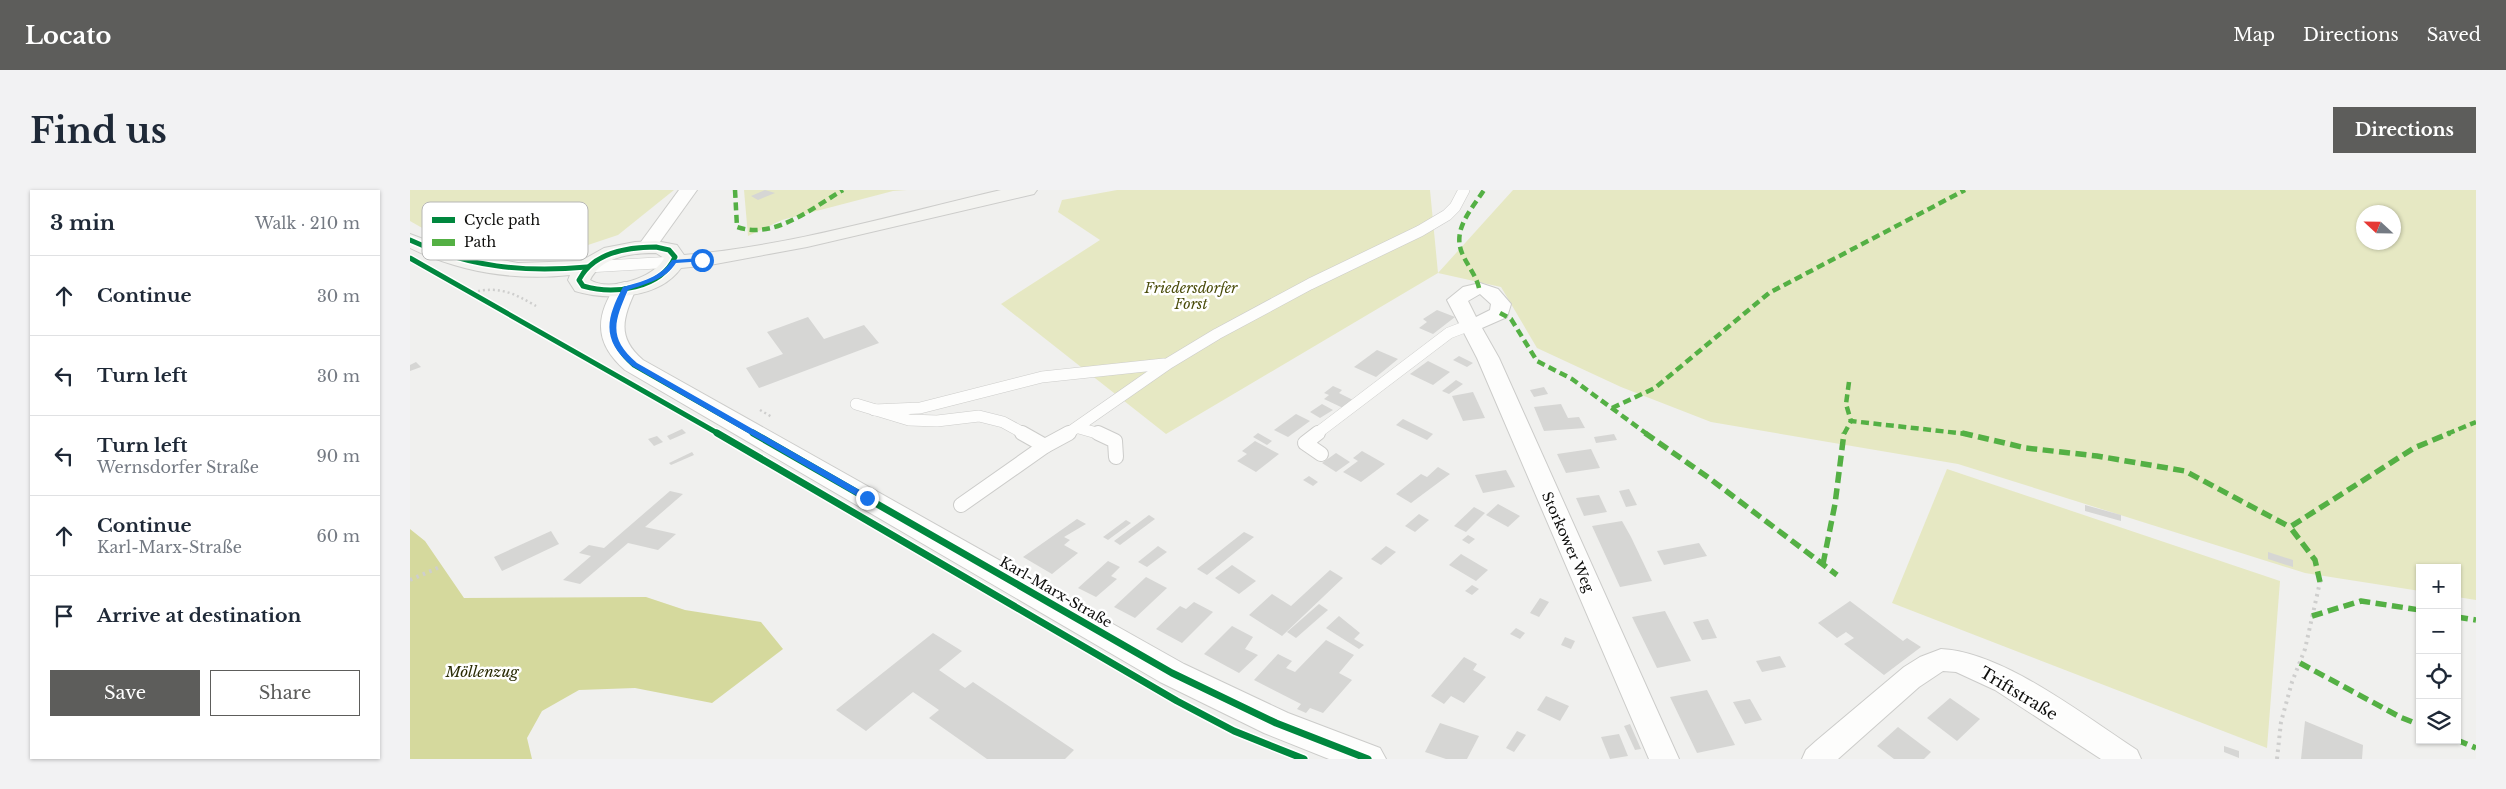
<!DOCTYPE html>
<html lang="en">
<head>
<meta charset="utf-8">
<style>
	body { margin:0; font-family:"Libre Baskerville",serif; background:#f2f2f3; color:#1f2937 }
	.controls { position:absolute; right:15px; bottom:15px; display:grid; overflow:hidden; border-radius:0px; box-shadow:0 1px 4px #0004 }
	.controls button { width:45px; height:45px; display:grid; place-items:center; padding:0; border:0; border-bottom:1px solid #e0e1e3; background:#fff; color:#1f2937; font:25px sans-serif }
	.compass { position:absolute; left:1946px; top:15px; width:45px; height:45px; border-radius:50%; background:#fff; box-shadow:0 1px 4px #0004; rotate:292deg }
	.stop { position:absolute; width:15px; height:15px; margin:-11px; border:4px solid #1a73e8; border-radius:50%; background:#fff }
	.stop.end { background:#1a73e8; border-color:#fff; box-shadow:0 1px 5px #0008 }
	.list { margin:0; padding:0; list-style:none }
	h2 { display:flex; justify-content:space-between; align-items:center; height:65px; margin:0; padding:0 20px; font-size:21px }
	h2 small { font-size:16px; font-weight:400; color:#747a83 }
	.list li { display:grid; grid-template-columns:32px 1fr auto; gap:15px; align-items:center; box-sizing:border-box; height:80px; padding:0 20px; border-top:1px solid #e0e1e3 }
	.list b { display:block; font-size:19px; white-space:nowrap }
	.list p { margin:0; font-size:16px; white-space:nowrap; color:#747a83 }
	.list em { font-size:16px; font-style:normal; color:#747a83 }
	.actions { display:flex; gap:10px; padding:15px 20px }
	.actions a { flex:1; padding:11px 0; border:1px solid #5d5d5b; border-radius:0px; text-align:center; font-size:18px; color:#5d5d5b }
	.actions .main { background:#5d5d5b; color:#fff }
	.icon { flex:none; width:28px; height:28px; fill:none; stroke:currentColor; stroke-width:2; stroke-linecap:round; stroke-linejoin:round }
	.map { position:relative; flex:none; width:2066px; height:569px; overflow:hidden; border-radius:0px }
	header { display:flex; align-items:center; gap:30px; box-sizing:border-box; height:70px; padding:0 25px; background:#5d5d5b; color:#fff }
	header strong { font-size:24px }
	nav { display:flex; gap:28px; margin-inline-start:auto; font-size:18px }
	.intro { display:flex; align-items:center; justify-content:space-between; box-sizing:border-box; height:120px; padding:0 30px }
	h1 { margin:0; font-size:35px }
	.button { padding:12px 22px; border-radius:0px; background:#5d5d5b; color:#fff; font-size:18px; font-weight:700 }
	main { display:flex; gap:30px; padding:0 30px }
	aside { flex:1; background:#fff; border-radius:0px; box-shadow:0 1px 4px #0004 }
	.map>svg:first-child { display:block }
	.green { fill:#e6e8c3; fill-rule:evenodd }
	.water { fill:#d5d99d }
	.building { fill:#d6d6d4 }
	.lines { fill:none; stroke-linecap:round; stroke-linejoin:round }
	.service-far1-casing { stroke:#ccccca; stroke-width:12 }
	.service-casing { stroke:#ccccca; stroke-width:16 }
	.minor-casing { stroke:#ccccca; stroke-width:2 }
	.tertiary-casing { stroke:#ccccca; stroke-width:2 }
	.secondary-casing { stroke:#ccccca; stroke-width:2 }
	.path-far1 { stroke:#cececd; stroke-width:2.5; stroke-dasharray:2 3; stroke-linecap:butt }
	.path { stroke:#cececd; stroke-width:4; stroke-dasharray:2.5 4.5; stroke-linecap:butt }
	.service-far1 { stroke:#fdfdfc; stroke-width:11 }
	.service { stroke:#fdfdfc; stroke-width:14 }
	.minor { fill:#fdfdfc; fill-rule:evenodd }
	.tertiary { fill:#fdfdfc; fill-rule:evenodd }
	.secondary { fill:#f3f3f0; fill-rule:evenodd }
	.quiet-far1 { stroke:#54b044; stroke-width:4.5; stroke-dasharray:8 4.5; stroke-linecap:butt }
	.quiet { stroke:#54b044; stroke-width:5.5; stroke-dasharray:11 5.5; stroke-linecap:butt }
	.cycleway-far1-casing { stroke:#fff; stroke-width:8 }
	.cycleway-casing { stroke:#fff; stroke-width:10 }
	.cycleway-far1 { stroke:#00873e; stroke-width:5 }
	.cycleway { stroke:#00873e; stroke-width:7 }
	.route { fill:#1a73e8 }
	.labels { text-anchor:middle; dominant-baseline:central; stroke-width:5; stroke-linejoin:round; paint-order:stroke }
	.park-label { font-size:14px; font-style:italic; fill:#4a4c0a; stroke:#fff }
	.street-label { font-size:14px; fill:#0e0e0c; stroke:#fff }
	.water-label { font-size:15px; font-style:italic; fill:#2a2c06; stroke:#fff }
	.near-street-label { font-size:16px; fill:#0e0e0c; stroke:#fff }
	.key { fill:#fff; stroke:#b7b7b6; stroke-width:1 }
	.key-label { font-size:14px; fill:#0e0e0c }
</style>
</head>
<body>
<header>
<strong>Locato</strong>
<nav><a>Map</a><a>Directions</a><a>Saved</a></nav>
</header>
<div class="intro"><h1>Find us</h1><a class="button">Directions</a></div>
<main>
<aside>
<h2>3 min<small>Walk · 210 m</small></h2>
<ul class="list">
<li><svg class="icon" aria-label="ahead" viewBox="0 0 24 24"><path d="M12 20V5M6 11l6-6 6 6"/></svg><div><b>Continue</b></div><em>30 m</em></li>
<li><svg class="icon" aria-label="left" viewBox="0 0 24 24"><path d="M17 20v-9H6M10 6l-5 5 5 5"/></svg><div><b>Turn left</b></div><em>30 m</em></li>
<li><svg class="icon" aria-label="left" viewBox="0 0 24 24"><path d="M17 20v-9H6M10 6l-5 5 5 5"/></svg><div><b>Turn left</b><p>Wernsdorfer Straße</p></div><em>90 m</em></li>
<li><svg class="icon" aria-label="ahead" viewBox="0 0 24 24"><path d="M12 20V5M6 11l6-6 6 6"/></svg><div><b>Continue</b><p>Karl-Marx-Straße</p></div><em>60 m</em></li>
<li><svg class="icon" aria-label="arrive" viewBox="0 0 24 24"><path d="M6 21V4h12l-3 4 3 4H6"/></svg><div><b>Arrive at destination</b></div></li>
</ul>
<div class="actions"><a class="main">Save</a><a>Share</a></div>
</aside>
<div class="map">
<svg width="2066" height="569" viewBox="0 0 2066 569">
	<rect width="100%" height="100%" fill="#f0f0ee"/>
	<g class="green">
		<path d="M0 0H264L208 45 160 61 77 58 21 43 0 31Z"/>
		<path d="M334 0H497L483 1 372 30 338 46Z"/>
		<path d="M707 0H1020L1028 83 1103 0H2066V410L2047 407V378H2010V401L1895 383 1548 274 1301 232 1211 197 1127 158 1091 97 1028 83 756 244 591 114 690 50 648 22 652 10ZM1954 22H1984V52H1954Z"/>
		<path d="M1537 279 1870 391 1857 558 1482 413Z"/>
	</g>
	<path class="water" d="M0 339 15 351 54 408 236 407 275 420 351 432 373 459 302 513 225 498 169 500 132 521 117 548 122 569H0Z"/>
	<g class="building">
		<path d="M355 0 365 3 348 10 341 6Z"/>
		<path d="M1027 120 1045 127 1023 144 1009 138 1017 132 1013 129Z"/>
		<path d="M398 127 414 149 454 135 469 153 349 198 336 178 373 164 357 142Z"/>
		<path d="M967 160 988 169 966 187 944 177Z"/>
		<path d="M1049 166 1063 173 1057 177 1043 170Z"/>
		<path d="M1018 171 1040 182 1023 195 1000 184Z"/>
		<path d="M6 172 11 177 0 181V175Z"/>
		<path d="M1046 190 1053 194 1039 204 1032 201Z"/>
		<path d="M923 196 932 200 929 203 943 210 933 218 914 209 919 205 914 203Z"/>
		<path d="M1134 197 1138 204 1124 207 1120 200Z"/>
		<path d="M1063 202 1075 228 1053 231 1042 206Z"/>
		<path d="M912 214 923 220 910 228 900 222Z"/>
		<path d="M1151 214 1158 228 1169 227 1175 238 1134 241 1124 217Z"/>
		<path d="M886 224 900 231 878 247 864 240Z"/>
		<path d="M993 229 1023 244 1017 250 986 235Z"/>
		<path d="M272 239 276 243 260 250 257 246Z"/>
		<path d="M848 243 862 251 857 255 843 247Z"/>
		<path d="M1204 244 1207 250 1186 253 1184 247Z"/>
		<path d="M247 246 253 252 244 256 238 249Z"/>
		<path d="M845 251 869 264 846 282 827 271 837 264 832 261Z"/>
		<path d="M1181 259 1190 278 1156 283 1147 264Z"/>
		<path d="M952 261 975 274 951 292 933 282 948 271 943 268Z"/>
		<path d="M282 262 284 265 261 275 259 273Z"/>
		<path d="M926 263 940 272 926 282 912 273Z"/>
		<path d="M1028 277 1040 284 1001 313 986 304 1011 284 1017 287Z"/>
		<path d="M1096 280 1105 297 1073 303 1065 285Z"/>
		<path d="M899 286 908 292 903 296 893 290Z"/>
		<path d="M1219 299 1227 315 1216 317 1209 301Z"/>
		<path d="M260 301 273 304 235 337 266 344 248 360 218 353 170 394 153 390 181 366 169 363 179 355 194 358Z"/>
		<path d="M1189 305 1197 322 1174 326 1166 308Z"/>
		<path d="M1088 314 1110 326 1098 337 1076 325Z"/>
		<path d="M1675 315 1711 325V331L1675 321Z"/>
		<path d="M1064 317 1075 323 1056 342 1044 336Z"/>
		<path d="M1009 324 1019 330 1005 342 995 336Z"/>
		<path d="M739 325 745 329 710 355 704 351Z"/>
		<path d="M667 329 676 334 654 347 660 350 654 355 668 363 642 384 613 367Z"/>
		<path d="M716 330 721 333 698 350 693 347Z"/>
		<path d="M1212 331 1221 347 1242 391 1210 397 1182 336Z"/>
		<path d="M141 341 149 354 92 381 84 367Z"/>
		<path d="M834 342 844 347 797 385 787 379Z"/>
		<path d="M1058 345 1065 349 1059 354 1052 350Z"/>
		<path d="M1289 353 1297 366 1254 375 1247 361Z"/>
		<path d="M748 356 757 362 737 377 728 372Z"/>
		<path d="M976 356 986 362 971 375 961 369Z"/>
		<path d="M1858 362 1883 370V377L1858 369Z"/>
		<path d="M1051 364 1078 380 1066 391 1039 375Z"/>
		<path d="M698 371 710 377 701 386 707 389 686 407 668 398Z"/>
		<path d="M822 375 846 391 829 404 805 388Z"/>
		<path d="M920 380 933 388 872 446 839 425 862 404 881 416Z"/>
		<path d="M736 387 757 398 725 428 704 417Z"/>
		<path d="M1062 395 1069 399 1062 405 1055 401Z"/>
		<path d="M1130 408 1139 412 1129 427 1120 423Z"/>
		<path d="M1440 411 1493 451 1497 448 1511 457 1474 485 1434 454 1444 448 1436 442 1427 448 1408 433Z"/>
		<path d="M784 412 803 422 772 453 746 439 770 416 776 419Z"/>
		<path d="M909 414 918 420 886 448 877 442Z"/>
		<path d="M1255 421 1281 471 1247 478 1222 427Z"/>
		<path d="M929 426 950 443 944 449 954 455 949 459 916 438Z"/>
		<path d="M1298 429 1307 448 1292 450 1283 432Z"/>
		<path d="M822 436 843 447 835 459 848 465 829 483 794 464Z"/>
		<path d="M1106 438 1115 443 1110 449 1100 444Z"/>
		<path d="M523 443 552 461 529 480 555 498 563 492 664 560 655 569H577L519 528 529 520 503 502 456 541 426 520Z"/>
		<path d="M1155 447 1165 451 1161 459 1151 455Z"/>
		<path d="M916 450 944 465 929 483 942 490 913 523 900 518 896 523 887 519 891 514 844 490 868 464 882 471 876 478 885 482Z"/>
		<path d="M1370 466 1376 477 1352 482 1346 471Z"/>
		<path d="M1054 467 1067 474 1063 480 1076 487 1054 513 1041 506 1034 514 1021 506Z"/>
		<path d="M1297 500 1325 555 1287 563 1260 507Z"/>
		<path d="M1136 506 1159 516 1150 531 1127 520Z"/>
		<path d="M1540 508 1570 529 1547 551 1517 528Z"/>
		<path d="M1340 509 1352 530 1335 534 1323 512Z"/>
		<path d="M1895 531 1953 555 1952 569H1891Z"/>
		<path d="M1030 533 1069 546 1057 569H1036L1015 562Z"/>
		<path d="M1220 534 1231 559 1225 560 1214 536Z"/>
		<path d="M1488 537 1521 562 1514 569H1484L1467 556Z"/>
		<path d="M1107 541 1116 545 1104 562 1096 558Z"/>
		<path d="M1209 544 1218 566 1200 569 1191 547Z"/>
		<path d="M1814 556 1829 561V568L1814 562Z"/>
	</g>
	<g class="lines">
		<g class="service-far1-casing">
			<g id="service-far1">
				<path d="M177 77 264 72"/>
				<path d="M446 214 499 230 527 231 569 226 593 232 615 244"/>
				<path d="M464 220 510 218 632 187 754 174"/>
				<path d="M669 238 690 244"/>
				<path d="M657 244 759 173 807 144 900 94 1010 41 1037 25 1045 17 1054 0"/>
				<path d="M906 244 1039 143 1060 135"/>
			</g>
		</g>
		<g class="service-casing">
			<g id="service">
				<path d="M612 243 635 256"/>
				<path d="M688 243 705 251 706 267"/>
				<path d="M908 243 895 253 911 264"/>
				<path d="M551 315 635 256 659 243"/>
			</g>
		</g>
		<g class="minor-casing">
			<g id="minor">
				<path d="M269 0H287L244 60H230L228 56Z"/>
				<path d="M1070 93 1088 99 1101 114 1097 127 1072 138 1089 168 1269 569H1239L1067 168 1037 110 1053 97ZM1070 104 1081 114 1080 120 1066 127 1058 111Z"/>
				<path d="M1531 459C1594 462 1674 526 1727 560L1731 569H1691L1585 500 1546 482 1533 481 1509 497 1428 569H1392L1396 560 1406 551 1494 477 1510 467Z"/>
			</g>
		</g>
		<g class="tertiary-casing">
			<path id="tertiary" d="M215 92 223 94 226 99C213 128 206 147 233 170L774 474 878 523 970 558 976 569H919L854 543 750 492 215 180C185 154 184 127 207 94Z"/>
		</g>
		<g class="secondary-casing">
			<path id="secondary" d="M591 0H627L624 4 397 57 300 75 271 78C249 109 198 111 165 101L158 90 160 85C105 91 50 82 0 58V44L50 63 108 73 171 71 194 58 225 52 246 51 267 55 274 65C381 56 487 24 591 0ZM246 63 254 68C245 88 199 102 180 90 192 66 222 63 246 63Z"/>
		</g>
		<g class="path-far1">
			<path d="M63 102C89 96 104 103 126 116"/>
			<path d="M350 220 362 227"/>
		</g>
		<g class="path">
			<path d="M0 390 32 376"/>
			<path d="M1867 569 1871 532 1882 492 1895 459 1910 392"/>
		</g>
		<use href="#service-far1" class="service-far1"/>
		<use href="#service" class="service"/>
		<use href="#minor" class="minor"/>
		<use href="#tertiary" class="tertiary"/>
		<use href="#secondary" class="secondary"/>
		<g class="quiet-far1">
			<path d="M325 0 327 37C364 50 402 18 433 0"/>
			<path d="M1069 98C1066 85 1057 75 1052 63 1042 39 1062 19 1074 0"/>
			<path d="M1090 123 1101 129 1127 171 1162 189 1237 244"/>
			<path d="M1439 192 1436 214 1441 231 1557 244"/>
			<path d="M1202 218 1245 198 1359 103 1555 0"/>
			<path d="M1434 244 1441 231"/>
			<path d="M2037 244 2066 232"/>
		</g>
		<g class="quiet">
			<path d="M1235 243 1299 288 1427 385"/>
			<path d="M1552 243 1616 258 1687 266 1775 281 1880 337"/>
			<path d="M1413 374 1425 314 1434 243"/>
			<path d="M1910 392 1905 370 1880 337 2004 258 2040 243"/>
			<path d="M1902 426 1951 411 2010 420"/>
			<path d="M2047 427 2066 430"/>
			<path d="M1890 473 1990 527 2010 535"/>
			<path d="M2047 550 2066 558"/>
		</g>
		<g class="cycleway-far1-casing">
			<g id="cycleway-far1">
				<path d="M0 50C58 77 114 83 177 77"/>
				<path d="M246 57 259 60 265 67C251 99 204 105 173 96L169 90C183 62 217 57 246 57Z"/>
				<path d="M0 68 309 244"/>
				<path d="M215 99C200 131 195 150 224 175L345 244"/>
			</g>
		</g>
		<g class="cycleway-casing">
			<g id="cycleway">
				<path d="M307 243 767 511 824 541 894 569"/>
				<path d="M343 243 762 483 866 533 958 569"/>
			</g>
		</g>
		<use href="#cycleway-far1" class="cycleway-far1"/>
		<use href="#cycleway" class="cycleway"/>
	</g>
	<path class="route" d="M292 68 295 71 266 73C256 89 236 94 218 100 204 132 198 148 227 173L460 306V310H454L222 176C192 151 195 130 213 97 231 92 251 87 262 70Z"/>
	<g class="labels">
		<g class="park-label">
			<text x="781" y="98">Friedersdorfer<tspan x="781" dy="16">Forst</tspan></text>
		</g>
		<g class="street-label">
			<text transform="translate(1158 352) rotate(66)">Storkower Weg</text>
			<text transform="translate(646 402) rotate(30)">Karl-Marx-Straße</text>
		</g>
		<g class="water-label">
			<text x="72" y="481">Möllenzug</text>
		</g>
		<g class="near-street-label">
			<text transform="translate(1609 503) rotate(31)">Triftstraße</text>
		</g>
	</g>
	<rect x="12" y="12" width="166" height="58" rx="8" class="key"/>
	<rect x="22" y="27" width="23" height="6" fill="#00873e"/>
	<rect x="22" y="49" width="23" height="7" fill="#54b044"/>
	<g class="key-label">
		<text x="54" y="35">Cycle path</text>
		<text x="54" y="57">Path</text>
	</g>
</svg>
<div class="controls">
<button>+</button>
<button>−</button>
<button><svg class="icon" aria-label="locate" viewBox="0 0 24 24"><circle cx="12" cy="12" r="6"/><path d="M12 2v4M12 18v4M2 12h4M18 12h4"/></svg></button>
<button><svg class="icon" aria-label="layers" viewBox="0 0 24 24"><path d="M12 4l9 5-9 5-9-5zM3 14l9 5 9-5"/></svg></button>
</div>
<svg class="compass" viewBox="-18 -18 36 36"><path d="M0-13l5 13h-10z" fill="#e53935"/><path d="M0 13l5-13h-10z" fill="#747a83"/></svg>
<div class="stop" style="left:292px;top:70px"></div>
<div class="stop end" style="left:457px;top:308px"></div>
</div>
</main>
</body>
</html>
